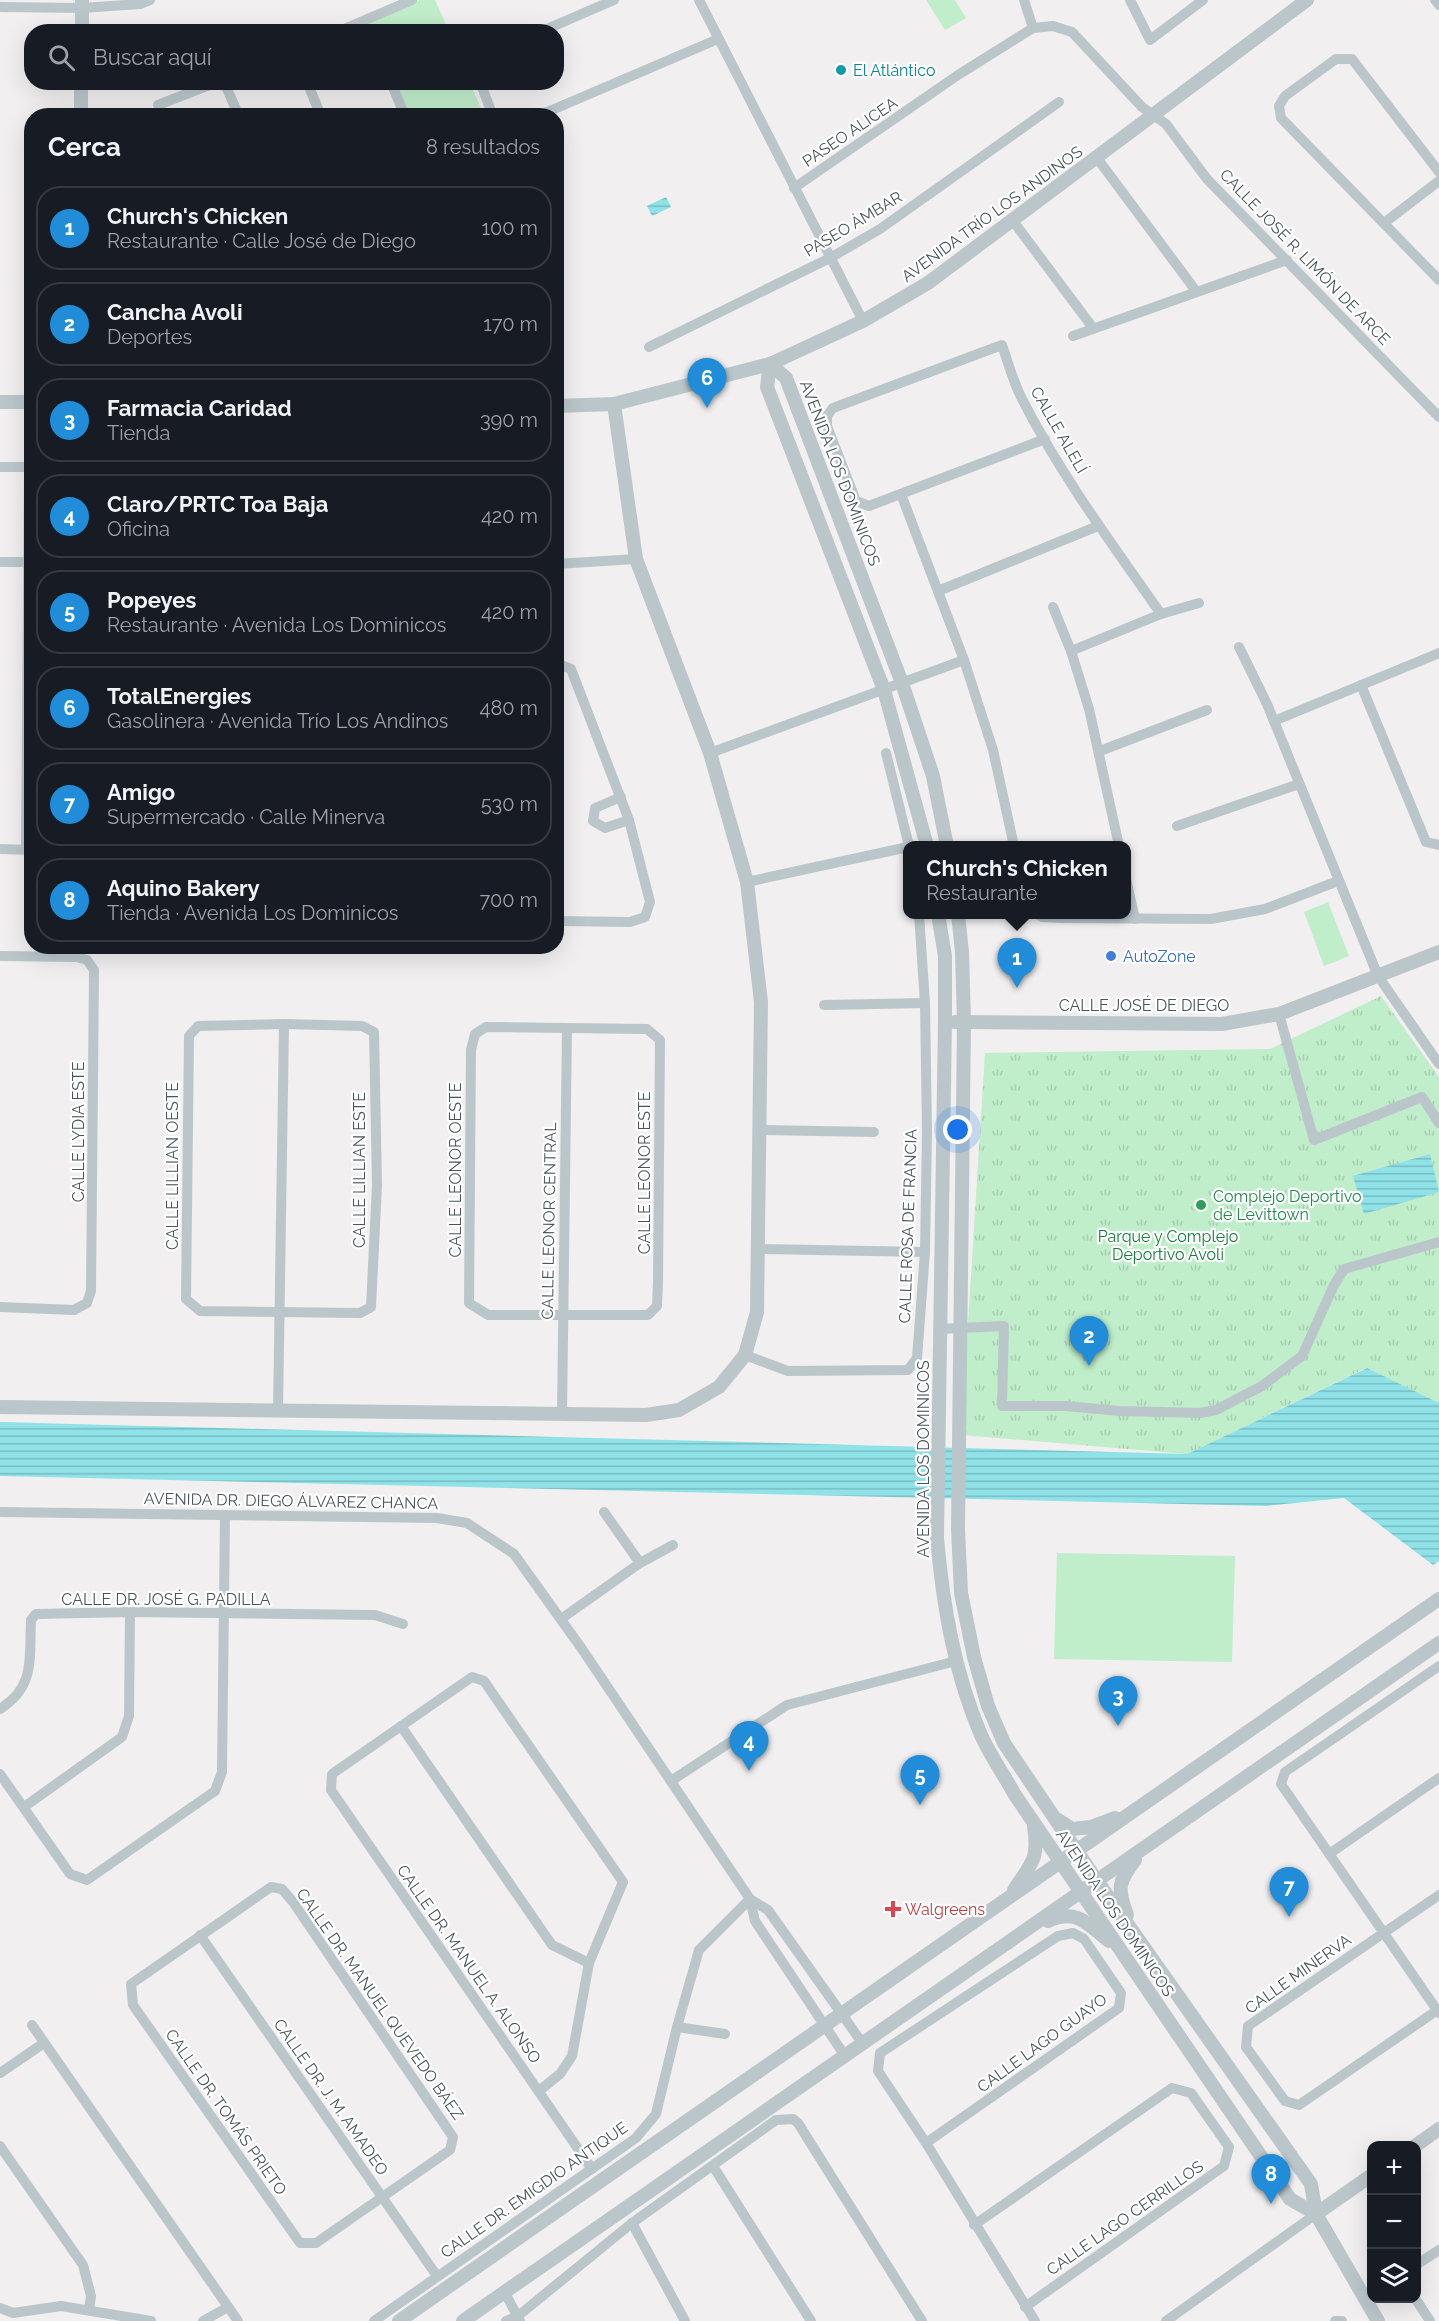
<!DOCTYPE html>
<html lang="es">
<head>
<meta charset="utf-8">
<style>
	body { margin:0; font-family:Raleway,sans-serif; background:#242831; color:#f1f3f6 }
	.controls { position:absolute; right:18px; bottom:18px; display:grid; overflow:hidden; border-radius:12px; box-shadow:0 6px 24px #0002 }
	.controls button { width:54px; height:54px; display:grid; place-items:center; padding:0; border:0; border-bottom:2px solid #363941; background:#171b24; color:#f1f3f6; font:30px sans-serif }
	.you { position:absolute; left:958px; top:1130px; width:21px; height:21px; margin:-15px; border:4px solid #fff; border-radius:50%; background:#1a73e8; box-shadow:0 0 0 9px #1a73e833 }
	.badge { display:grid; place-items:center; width:39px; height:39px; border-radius:50%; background:#218dd9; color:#fff; font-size:20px; font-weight:700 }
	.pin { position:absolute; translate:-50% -50px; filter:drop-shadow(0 2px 3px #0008) }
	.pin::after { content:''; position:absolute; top:32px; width:21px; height:18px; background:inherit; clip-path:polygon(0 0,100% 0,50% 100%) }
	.popup { position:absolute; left:903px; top:841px; width:228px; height:78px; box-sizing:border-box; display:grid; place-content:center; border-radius:12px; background:#171b24; filter:drop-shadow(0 2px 4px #0005); font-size:20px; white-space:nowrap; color:#9ea1a6 }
	.popup b { font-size:22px; color:#f1f3f6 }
	.popup::after { content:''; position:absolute; left:50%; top:100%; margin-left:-12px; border:12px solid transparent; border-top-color:#171b24 }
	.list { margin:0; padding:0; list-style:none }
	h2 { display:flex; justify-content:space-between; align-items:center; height:78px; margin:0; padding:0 24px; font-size:26px }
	h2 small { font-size:20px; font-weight:400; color:#9ea1a6 }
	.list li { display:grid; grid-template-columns:39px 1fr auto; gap:18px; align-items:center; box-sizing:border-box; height:84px; margin:0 12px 12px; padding:0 12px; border:2px solid #363941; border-radius:24px }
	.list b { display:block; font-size:22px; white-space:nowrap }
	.list p { margin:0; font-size:20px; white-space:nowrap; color:#9ea1a6 }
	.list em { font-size:20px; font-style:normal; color:#9ea1a6 }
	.icon { flex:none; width:33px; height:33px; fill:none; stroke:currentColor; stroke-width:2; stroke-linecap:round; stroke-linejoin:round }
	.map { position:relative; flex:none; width:1439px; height:2321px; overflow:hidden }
	.search { position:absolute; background:#171b24; box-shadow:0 6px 24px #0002; left:24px; top:24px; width:540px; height:66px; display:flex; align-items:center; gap:15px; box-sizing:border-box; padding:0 21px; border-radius:24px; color:#9ea1a6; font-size:22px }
	.panel { position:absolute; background:#171b24; box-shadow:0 6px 24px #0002; left:24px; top:108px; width:540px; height:846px; border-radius:24px }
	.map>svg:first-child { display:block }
	.green { fill:#c0edca }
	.park { fill:url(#park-tufts) }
	.water { fill:url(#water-rules) }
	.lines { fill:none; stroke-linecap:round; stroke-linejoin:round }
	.minor { stroke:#bbc6cb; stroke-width:10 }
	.tertiary { stroke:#bbc6cb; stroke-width:14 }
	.culture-dot { fill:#0f9aa8; stroke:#fff; stroke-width:2 }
	.shop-dot { fill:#3f7fe0; stroke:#fff; stroke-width:2 }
	.leisure-dot { fill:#2e9e5b; stroke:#fff; stroke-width:2 }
	.health-dot { fill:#e0444e; stroke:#fff; stroke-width:2 }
	.labels { text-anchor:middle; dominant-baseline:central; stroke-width:4.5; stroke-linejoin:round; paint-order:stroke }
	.culture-label { font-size:16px; fill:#0d838f; stroke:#fff; text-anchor:start }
	.street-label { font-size:16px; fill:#48555c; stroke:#fff }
	.shop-label { font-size:16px; fill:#366cbe; stroke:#fff; text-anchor:start }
	.leisure-label { font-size:16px; fill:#27864d; stroke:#fff; text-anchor:start }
	.park-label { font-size:16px; fill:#1b7a3d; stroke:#fff }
	.health-label { font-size:16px; fill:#be3a42; stroke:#fff; text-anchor:start }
</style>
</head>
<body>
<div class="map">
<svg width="1439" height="2321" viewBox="0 0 1439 2321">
	<defs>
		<pattern id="park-tufts" width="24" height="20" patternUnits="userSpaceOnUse" patternTransform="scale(1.5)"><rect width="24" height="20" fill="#c0edca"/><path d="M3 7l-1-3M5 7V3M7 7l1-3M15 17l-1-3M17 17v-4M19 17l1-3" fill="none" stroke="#a6cdb0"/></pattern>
		<pattern id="water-rules" width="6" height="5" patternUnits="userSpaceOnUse" patternTransform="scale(1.5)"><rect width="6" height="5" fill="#8fe3e8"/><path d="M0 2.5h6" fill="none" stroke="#77bbbf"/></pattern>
	</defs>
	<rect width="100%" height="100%" fill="#f1efef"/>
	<g class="green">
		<path d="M420 0H435L449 31H373L369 22Z"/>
		<path d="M926 0H955L966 18 945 30Z"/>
		<path d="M395 83H470L484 115H409Z"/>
		<path d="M1328 902 1349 956 1324 966 1304 912Z"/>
		<path d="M1057 1553 1235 1556 1232 1662 1054 1659Z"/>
	</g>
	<path class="park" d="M1381 996 1439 1077V1403L1366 1368 1187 1454 961 1435 985 1053 1270 1049Z"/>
	<g class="water">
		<path d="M666 197 671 207 652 216 647 206Z"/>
		<path d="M1430 1154 1439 1192 1364 1214 1353 1176Z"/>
		<path d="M1367 1368 1439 1403V1561L1433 1565 1344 1498 1266 1506 0 1476V1422L1187 1454Z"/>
	</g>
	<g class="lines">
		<g class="minor">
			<path d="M699 0 863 321"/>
			<path d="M1024 0 1033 28"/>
			<path d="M1130 0 1150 40 1203 0"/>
			<path d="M1435 0 1439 5"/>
			<path d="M0 7 82 8 140 4 150 0"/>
			<path d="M337 32 412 0"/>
			<path d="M540 32 614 0"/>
			<path d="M224 82 239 116"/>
			<path d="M307 82 321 116"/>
			<path d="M391 82 404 114 401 116"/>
			<path d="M480 82 493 116"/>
			<path d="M158 105 217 82"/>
			<path d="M538 116 718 39"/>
			<path d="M1097 158 1196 291"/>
			<path d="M1439 172 1352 59H1336L1285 96 1279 106 1281 118 1439 280"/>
			<path d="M794 188 958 75 1033 28 1053 26 1072 32 1142 107 1166 124 1207 179 1439 417"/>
			<path d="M1013 221 1093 328"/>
			<path d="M1384 223 1439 181"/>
			<path d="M1073 336 1287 260"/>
			<path d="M649 347 830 258 880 229 1059 102"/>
			<path d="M1045 439 869 506 856 501 827 426V416L833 408 1002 345C1008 362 1013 381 1021 397 1060 474 1112 544 1161 614"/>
			<path d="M0 467H32"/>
			<path d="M901 494 964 660 993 750 1014 846"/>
			<path d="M0 562H32"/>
			<path d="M556 564 636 559"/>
			<path d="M938 591 1098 526"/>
			<path d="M1053 607 1071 651 1089 709 1119 846"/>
			<path d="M1239 647 1267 704 1378 976 1439 1064"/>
			<path d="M1071 651 1161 614 1199 603"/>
			<path d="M556 663 571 669 629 820 650 902 645 917 630 922 556 921"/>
			<path d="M1361 685 1426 842 1439 845"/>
			<path d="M1274 721 1439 653"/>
			<path d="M1100 751 1207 710"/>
			<path d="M710 753 964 660"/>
			<path d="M886 753 909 846"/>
			<path d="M621 797 595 808 593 821 605 828 629 820"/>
			<path d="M1177 826 1299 784"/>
			<path d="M0 849 31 850"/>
			<path d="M26 850 29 467"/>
			<path d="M1126 879 1135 919"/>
			<path d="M747 882 908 847"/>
			<path d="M1037 914 1042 917 1061 918 1211 919 1265 909 1338 881"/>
			<path d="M0 956 77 957 87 960 94 970 91 1291 87 1303 74 1310 0 1307"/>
			<path d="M824 1005 925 1003"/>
			<path d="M1279 1014 1314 1140 1422 1097 1439 1123"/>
			<path d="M284 1024 362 1026 374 1032 377 1185 371 1307 360 1313 200 1311 186 1299 189 1036 198 1026Z"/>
			<path d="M486 1027 647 1029 660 1040 658 1281 657 1306 648 1315H488L469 1303 471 1050 475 1034Z"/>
			<path d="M759 1130 874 1132"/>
			<path d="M757 1249 925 1252"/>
			<path d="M939 1329 1004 1326 1002 1406H1066L1120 1411 1200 1413 1216 1410 1262 1386 1302 1356 1334 1285 1344 1269 1439 1242"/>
			<path d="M745 1355 788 1371 908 1370 917 1358 925 1252 927 1132 925 1003 919 914"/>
			<path d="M278 1410 284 1024"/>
			<path d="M562 1414 567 1028"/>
			<path d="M0 1512 437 1518 467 1523 514 1554 582 1649 750 1899 755 1921 845 2056"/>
			<path d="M604 1512 640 1563"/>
			<path d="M561 1619 640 1563 673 1545"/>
			<path d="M1439 1666 1285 1772 1281 1784 1439 2013"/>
			<path d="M0 1709C36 1686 29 1658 31 1620L36 1614 130 1612 375 1615 403 1624"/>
			<path d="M401 1726 552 1945 589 1963"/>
			<path d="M0 1774 70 1874 87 1880 215 1791 222 1772 225 1515"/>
			<path d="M671 1781 787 1705 956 1661"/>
			<path d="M24 1807 122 1737 129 1716 130 1612"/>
			<path d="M1329 1854 1439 1778"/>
			<path d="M271 1887 282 1889 293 1902 453 2137 450 2150 316 2243H300L133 2005 131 1984Z"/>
			<path d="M1439 1895 1248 2026 1246 2047 1285 2101 1299 2105 1439 2009"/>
			<path d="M750 1899 768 1910 863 2044"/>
			<path d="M200 1935 437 2276"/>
			<path d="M32 2025 238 2321"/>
			<path d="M677 2027 725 2034"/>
			<path d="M0 2073 44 2043"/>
			<path d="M539 2091 560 2074 572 2056 589 1963 623 1882 484 1681 472 1677 332 1774 331 1790 592 2169"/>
			<path d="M926 2143 1119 2008 1121 1993 1084 1939 1073 1933 1058 1936 880 2053 878 2071 926 2143 1035 2321"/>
			<path d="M0 2146 83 2265 91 2296 89 2310"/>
			<path d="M713 2166 811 2321"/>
			<path d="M632 2223 685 2321"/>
			<path d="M974 2225 1172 2088 1191 2093 1229 2147 1224 2166 1025 2307"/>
			<path d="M1416 2265 1439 2250"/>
			<path d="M505 2293 520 2321"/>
			<path d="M1415 2298 1430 2321"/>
			<path d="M0 2308 13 2313 61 2306 151 2321"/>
			<path d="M203 2321 228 2307"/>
			<path d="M374 2321 636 2138 656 2114 677 2027 699 1950 750 1899"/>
			<path d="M506 2321 518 2316 632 2223 776 2120 793 2119 798 2123 922 2321"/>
			<path d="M1166 2321 1316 2214"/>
			<path d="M1335 2321H1342"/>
		</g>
		<g class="tertiary">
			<path d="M82 32V0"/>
			<path d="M81 116V82"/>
			<path d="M770 364 786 378 902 683 933 776 947 846"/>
			<path d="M770 364 767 387 884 690 927 846"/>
			<path d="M0 402H32"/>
			<path d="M556 406 614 404 770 364 863 321 928 283 1307 0"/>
			<path d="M938 914 945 956V1021L937 1538C943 1605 954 1672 981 1735 990 1755 1004 1775 1015 1795L1290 2199 1316 2214"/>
			<path d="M958 914 962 952 964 1022 958 1529 961 1593 974 1657 988 1706 1004 1743 1097 1881 1311 2184 1316 2214 1378 2321"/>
			<path d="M955 1022 1222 1024 1279 1014 1439 952"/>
			<path d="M0 1407 646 1415 679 1410 719 1387 745 1355 757 1312 761 1002 747 882 710 753 636 559 614 404"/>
			<path d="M1058 1820 1072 1829 1091 1827 1115 1818"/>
			<path d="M1014 1890C1032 1862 1039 1860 1034 1826"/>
			<path d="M1127 1915C1117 1888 1118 1882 1135 1860"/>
			<path d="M1048 1921C1078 1908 1087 1924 1109 1941"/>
			<path d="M1415 2146 1439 2129"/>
			<path d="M1316 2214 1372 2175"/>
			<path d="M399 2321 1439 1599"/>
			<path d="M463 2321 1439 1643"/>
		</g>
	</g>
	<circle class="culture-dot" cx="841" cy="70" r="6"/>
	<circle class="shop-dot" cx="1111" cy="956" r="6"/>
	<circle class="leisure-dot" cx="1201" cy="1205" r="6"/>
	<path class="health-dot" d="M890 1900h6v6h6v6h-6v6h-6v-6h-6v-6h6z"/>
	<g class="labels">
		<g class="culture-label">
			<text x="853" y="70">El Atlántico</text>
		</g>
		<g class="street-label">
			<text transform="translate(850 132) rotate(-34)">PASEO ALICEA</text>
			<text transform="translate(992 214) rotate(-36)">AVENIDA TRÍO LOS ANDINOS</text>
			<text transform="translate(853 224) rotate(-31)">PASEO ÁMBAR</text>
			<text transform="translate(1305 257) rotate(46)">CALLE JOSÉ R. LIMÓN DE ARCE</text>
			<text transform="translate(1059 430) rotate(60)">CALLE ALELÍ</text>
			<text transform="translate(840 473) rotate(69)">AVENIDA LOS DOMINICOS</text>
			<text x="1144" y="1005">CALLE JOSÉ DE DIEGO</text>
			<text transform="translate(78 1132) rotate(-90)">CALLE LYDIA ESTE</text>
			<text transform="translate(172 1166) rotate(-90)">CALLE LILLIAN OESTE</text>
			<text transform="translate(359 1170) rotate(-90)">CALLE LILLIAN ESTE</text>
			<text transform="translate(455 1170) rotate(-90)">CALLE LEONOR OESTE</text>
			<text transform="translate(644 1173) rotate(-90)">CALLE LEONOR ESTE</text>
			<text transform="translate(549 1221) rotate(-89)">CALLE LEONOR CENTRAL</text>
			<text transform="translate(908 1226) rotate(-88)">CALLE ROSA DE FRANCIA</text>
			<text transform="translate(923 1459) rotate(-90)">AVENIDA LOS DOMINICOS</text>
			<text transform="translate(291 1501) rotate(1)">AVENIDA DR. DIEGO ÁLVAREZ CHANCA</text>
			<text x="166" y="1599">CALLE DR. JOSÉ G. PADILLA</text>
			<text transform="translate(1115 1913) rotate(56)">AVENIDA LOS DOMINICOS</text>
			<text transform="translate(469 1964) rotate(55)">CALLE DR. MANUEL A. ALONSO</text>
			<text transform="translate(1298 1974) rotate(-35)">CALLE MINERVA</text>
			<text transform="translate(380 2004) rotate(55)">CALLE DR. MANUEL QUEVEDO BÁEZ</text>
			<text transform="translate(1042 2043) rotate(-36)">CALLE LAGO GUAYO</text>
			<text transform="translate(331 2097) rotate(55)">CALLE DR. J. M. AMADEO</text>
			<text transform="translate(226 2112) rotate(55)">CALLE DR. TOMÁS PRIETO</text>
			<text transform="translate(534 2190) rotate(-35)">CALLE DR. EMIGDIO ANTIQUE</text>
			<text transform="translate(1125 2218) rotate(-35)">CALLE LAGO CERRILLOS</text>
		</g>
		<g class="shop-label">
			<text x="1123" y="956">AutoZone</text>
		</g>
		<g class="leisure-label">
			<text x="1213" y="1196">Complejo Deportivo<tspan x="1213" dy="18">de Levittown</tspan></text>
		</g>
		<g class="park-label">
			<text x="1168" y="1236">Parque y Complejo<tspan x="1168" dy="18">Deportivo Avoli</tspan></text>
		</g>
		<g class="health-label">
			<text x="905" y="1909">Walgreens</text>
		</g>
	</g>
</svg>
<div class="controls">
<button>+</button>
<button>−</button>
<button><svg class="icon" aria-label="layers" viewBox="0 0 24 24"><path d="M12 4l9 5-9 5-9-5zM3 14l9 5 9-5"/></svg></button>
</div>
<div class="you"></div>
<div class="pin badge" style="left:1017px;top:988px">1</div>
<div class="popup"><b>Church's Chicken</b>Restaurante</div>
<div class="pin badge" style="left:1089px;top:1366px">2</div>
<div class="pin badge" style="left:1118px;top:1726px">3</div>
<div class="pin badge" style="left:749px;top:1771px">4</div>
<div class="pin badge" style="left:920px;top:1805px">5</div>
<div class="pin badge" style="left:707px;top:408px">6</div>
<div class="pin badge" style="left:1289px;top:1917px">7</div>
<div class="pin badge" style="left:1271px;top:2204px">8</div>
<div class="search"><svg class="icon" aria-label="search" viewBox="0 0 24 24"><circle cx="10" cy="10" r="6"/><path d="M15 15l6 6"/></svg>Buscar aquí</div>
<section class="panel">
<h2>Cerca<small>8 resultados</small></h2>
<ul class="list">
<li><span class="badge">1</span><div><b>Church's Chicken</b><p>Restaurante · Calle José de Diego</p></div><em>100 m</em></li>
<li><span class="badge">2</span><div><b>Cancha Avoli</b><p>Deportes</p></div><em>170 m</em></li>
<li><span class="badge">3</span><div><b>Farmacia Caridad</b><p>Tienda</p></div><em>390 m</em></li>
<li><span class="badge">4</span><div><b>Claro/PRTC Toa Baja</b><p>Oficina</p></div><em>420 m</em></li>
<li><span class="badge">5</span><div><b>Popeyes</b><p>Restaurante · Avenida Los Dominicos</p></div><em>420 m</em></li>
<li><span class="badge">6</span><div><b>TotalEnergies</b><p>Gasolinera · Avenida Trío Los Andinos</p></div><em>480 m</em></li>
<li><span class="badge">7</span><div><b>Amigo</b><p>Supermercado · Calle Minerva</p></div><em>530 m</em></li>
<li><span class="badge">8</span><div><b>Aquino Bakery</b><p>Tienda · Avenida Los Dominicos</p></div><em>700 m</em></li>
</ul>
</section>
</div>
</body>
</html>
